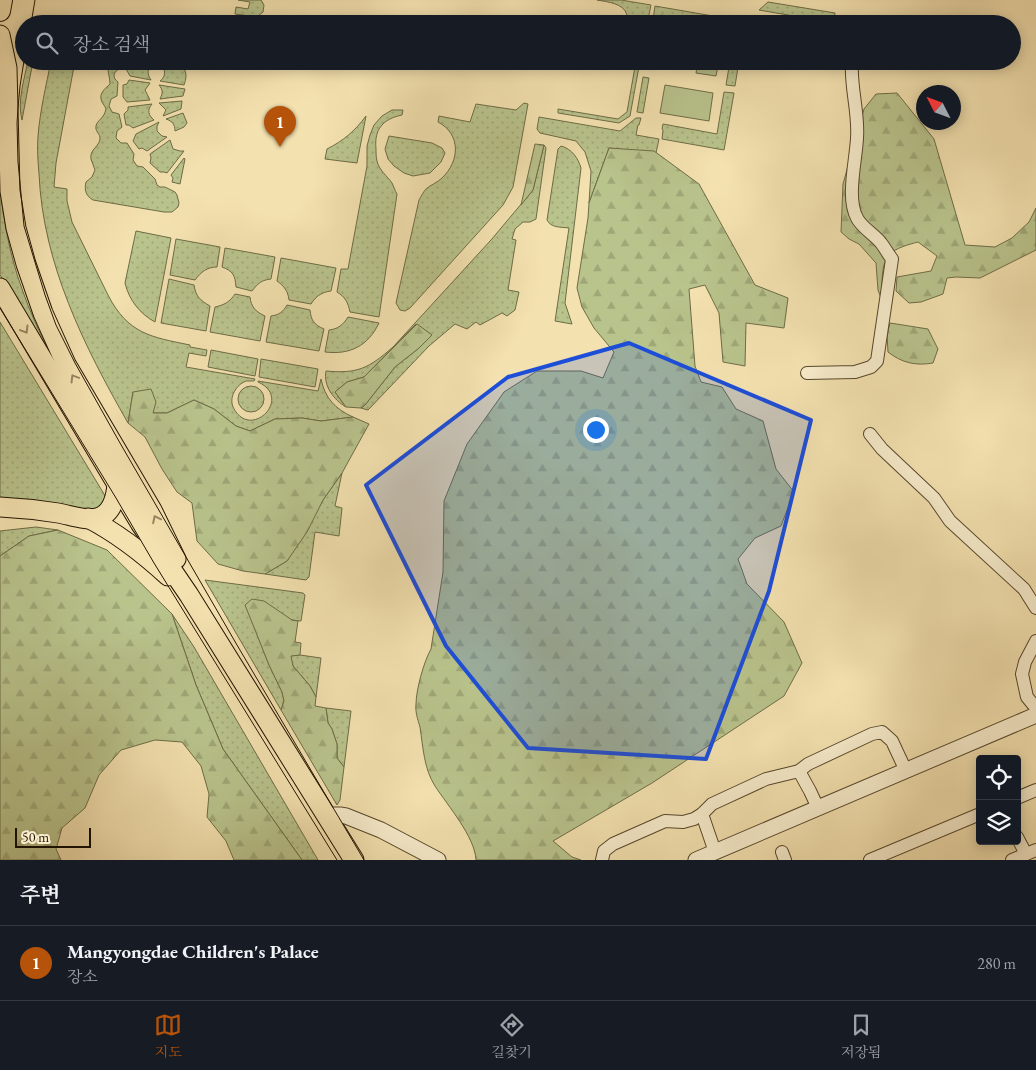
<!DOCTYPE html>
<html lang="ko">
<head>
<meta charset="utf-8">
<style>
	body { margin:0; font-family:"EB Garamond","Noto Serif KR",serif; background:#20242c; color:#f1f3f6 }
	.controls { position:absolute; right:15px; bottom:15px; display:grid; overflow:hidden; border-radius:5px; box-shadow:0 2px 12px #0003 }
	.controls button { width:45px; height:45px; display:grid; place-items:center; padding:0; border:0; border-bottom:1px solid #363941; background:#171b24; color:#f1f3f6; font:25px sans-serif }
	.compass { position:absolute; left:916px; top:85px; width:45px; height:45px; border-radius:50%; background:#171b24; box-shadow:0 2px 12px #0003; rotate:312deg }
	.scale { position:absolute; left:15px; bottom:12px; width:76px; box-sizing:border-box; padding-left:5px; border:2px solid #231401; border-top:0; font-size:14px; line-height:18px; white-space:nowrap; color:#231401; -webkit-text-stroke:4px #f7eccb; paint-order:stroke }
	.you { position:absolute; left:595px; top:429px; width:18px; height:18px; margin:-12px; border:4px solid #fff; border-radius:50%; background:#1a73e8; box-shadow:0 0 0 8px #1a73e833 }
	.badge { display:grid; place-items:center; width:32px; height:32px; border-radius:50%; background:#b45309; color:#fff; font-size:16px; font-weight:700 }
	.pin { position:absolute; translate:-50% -41px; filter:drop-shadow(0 1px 2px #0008) }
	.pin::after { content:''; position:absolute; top:26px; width:18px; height:15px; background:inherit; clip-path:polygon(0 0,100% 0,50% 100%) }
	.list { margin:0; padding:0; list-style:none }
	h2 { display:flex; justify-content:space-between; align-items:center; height:65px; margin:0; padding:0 20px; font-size:21px }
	h2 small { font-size:16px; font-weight:400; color:#9ea1a6 }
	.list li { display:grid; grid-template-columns:32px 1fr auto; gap:15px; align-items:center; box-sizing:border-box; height:75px; padding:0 20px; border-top:1px solid #363941 }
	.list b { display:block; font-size:19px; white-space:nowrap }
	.list p { margin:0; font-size:16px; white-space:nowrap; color:#9ea1a6 }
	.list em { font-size:16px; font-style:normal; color:#9ea1a6 }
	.icon { flex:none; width:28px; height:28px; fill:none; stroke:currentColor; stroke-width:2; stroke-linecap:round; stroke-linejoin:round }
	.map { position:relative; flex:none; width:1036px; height:860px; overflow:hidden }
	.search { position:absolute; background:#171b24; box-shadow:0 2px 12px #0003; left:15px; right:15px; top:15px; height:55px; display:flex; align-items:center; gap:12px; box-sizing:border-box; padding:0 18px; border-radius:28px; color:#9ea1a6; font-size:19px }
	.sheet { height:140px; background:#171b24 }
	nav { display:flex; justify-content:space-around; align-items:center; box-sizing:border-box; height:70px; border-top:1px solid #363941; background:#171b24; font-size:14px; color:#9ea1a6 }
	nav a { display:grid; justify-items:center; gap:2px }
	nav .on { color:#b45309 }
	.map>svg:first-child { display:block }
	.grass { fill:url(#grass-dots); stroke:#6e6c46 }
	.forest { fill:url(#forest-firs); stroke:#6e6c46 }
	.garden { fill:#b9c38c; stroke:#6e6c46 }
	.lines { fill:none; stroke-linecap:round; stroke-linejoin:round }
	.minor-casing { stroke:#57472c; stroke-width:14 }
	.tertiary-casing { stroke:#57472c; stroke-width:17 }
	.primary-casing { stroke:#231401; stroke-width:21 }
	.trunk-casing { stroke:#231401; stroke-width:22 }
	.minor { stroke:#f7eccb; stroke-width:12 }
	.tertiary { stroke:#f7eccb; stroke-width:15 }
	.primary { stroke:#f3e1af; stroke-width:19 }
	.trunk { stroke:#f3e1af; stroke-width:20 }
	.tram { stroke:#231401; stroke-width:1 }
	.oneway { stroke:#958561 }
	.marked { fill:#1d4ed8; fill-opacity:0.2; stroke:#1d4ed8; stroke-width:4; stroke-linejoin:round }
</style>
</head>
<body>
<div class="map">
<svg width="1036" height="860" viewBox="0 0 1036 860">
	<defs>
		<pattern id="grass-dots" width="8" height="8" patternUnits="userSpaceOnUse" patternTransform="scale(1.25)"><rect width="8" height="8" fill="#b9c38c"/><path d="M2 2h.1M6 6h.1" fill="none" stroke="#9fa777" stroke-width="1.8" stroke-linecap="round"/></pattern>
		<pattern id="forest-firs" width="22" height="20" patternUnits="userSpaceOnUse" patternTransform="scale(1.25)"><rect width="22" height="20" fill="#b9c38c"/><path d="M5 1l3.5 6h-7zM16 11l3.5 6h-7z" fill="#9fa777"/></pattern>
	</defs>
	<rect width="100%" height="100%" fill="#f3e1af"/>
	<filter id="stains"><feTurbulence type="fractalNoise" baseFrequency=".004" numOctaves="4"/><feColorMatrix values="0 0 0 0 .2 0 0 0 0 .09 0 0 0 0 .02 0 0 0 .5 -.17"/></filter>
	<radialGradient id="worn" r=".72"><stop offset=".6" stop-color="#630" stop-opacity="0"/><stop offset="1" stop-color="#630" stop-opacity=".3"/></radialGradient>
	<g class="grass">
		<path d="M238 0H261L264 5 263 12 257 17 235 14 236 7 248 9 250 2Z"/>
		<path d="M597 0H621L651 5 647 24 627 23C627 20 628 17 627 15 624 3 607 2 597 0Z"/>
		<path d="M768 2 835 13 834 23 759 10Z"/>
		<path d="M655 6 736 20 740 24H714L661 15 659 20H653Z"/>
		<path d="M28 61H33L22 120C17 102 24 80 28 61Z"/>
		<path d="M51 61H75L56 163 54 187 67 189V201L72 222 108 295C128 334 151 337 190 345V347L207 350 206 356 189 353 186 367 255 379 254 381C253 381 247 381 246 381 236 385 229 397 233 407 250 442 294 398 258 382V381L318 391 321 379C325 398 335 409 353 417L321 421 302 418 275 419 250 431 236 426 214 409 194 400 167 413H152L133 392 128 423C84 346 43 264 39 174 38 162 37 149 38 136 40 111 46 86 51 61Z"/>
		<path d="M109 61H122L120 69C113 71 112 78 118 82L117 96 111 99 109 106 112 112 119 114 122 127 117 131 116 138 121 143H127L134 154 133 160 137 166 143 167 155 179 157 185 160 187H165L175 192 177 195 179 203 178 207 172 212H164L93 200C86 196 84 190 86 182L92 177 95 170C94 166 92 163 91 159 89 149 101 146 100 137 99 133 95 131 96 126 97 120 104 119 106 109 105 106 103 104 102 102 98 93 105 89 110 84 110 76 106 69 109 61Z"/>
		<path d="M128 61C140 61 173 60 182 67 188 72 186 79 184 85L160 81C165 77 165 74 164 68L157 64H152C147 69 147 74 151 80L130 76 126 69Z"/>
		<path d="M636 61H640L630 116 619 123 558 113V109L618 119 627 112Z"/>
		<path d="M730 61H739L735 86 726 85Z"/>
		<path d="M643 77 649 78 643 113 637 112Z"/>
		<path d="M129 80 150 83 145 90 150 100 127 102 123 97V85L127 84Z"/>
		<path d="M159 85 185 89 183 96 160 99C163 93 163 90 159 85Z"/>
		<path d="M724 92 734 93 724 150 662 139 663 130 662 129 663 124 717 134Z"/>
		<path d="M182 101 181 109 163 116 166 110 159 103Z"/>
		<path d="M524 103 528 104 513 187 503 205 410 308 405 311 400 310 396 303 419 200C421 197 423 192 426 189 430 185 437 183 442 178 460 161 461 134 438 122L439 116 470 122 476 104 516 110Z"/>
		<path d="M152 104C147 110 148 115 154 120L133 128 129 125H126L124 114 128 110V107Z"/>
		<path d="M392 110H403L402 115C383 119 374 129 376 149 376 152 376 157 377 161 379 170 387 176 392 183 394 187 395 191 397 194L379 317 350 312C348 302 345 297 337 292L341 269H348L367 166V146L370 135 374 125 382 116Z"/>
		<path d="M183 113 187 123 184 127 175 131C175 124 172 121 166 119Z"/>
		<path d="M366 116 357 163 325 159 327 149C343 141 355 131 366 116Z"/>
		<path d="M539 117 620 131 636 118H641L639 125H638L636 135 659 139 656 153 609 148 589 203 591 171 585 152 576 141 540 133 537 129Z"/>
		<path d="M159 122 157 126V131L162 136 167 137 147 151 142 148 139 149 133 141 136 134Z"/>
		<path d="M389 136 432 143 442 148 445 153 441 162 430 173 413 176 404 173 394 166 388 159 385 149Z"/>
		<path d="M170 140 173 149 180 151H184L167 173 164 172H160L150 163 151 158 150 154Z"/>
		<path d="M544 145 546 148 536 219 530 222H523L515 229 512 239 516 240 508 290 519 292 515 310 507 316 502 313 480 325 476 322 467 329 455 324 429 346 368 410 361 408 365 405 395 367 419 348 432 335 416 324 364 377 347 382 335 392 346 407C334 400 323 386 326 371 358 374 369 368 393 347L491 240 533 190Z"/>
		<path d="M561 146C572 149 578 158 581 168L565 303 572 324 555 321 569 228C561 227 551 228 547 220L558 149Z"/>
		<path d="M184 158 185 159 180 184 172 182 173 178 171 175Z"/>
		<path d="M0 188C4 223 10 256 22 289 37 333 61 373 83 414L0 275Z"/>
		<path d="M136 231 171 238 155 322C140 314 129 300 125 283Z"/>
		<path d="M176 239 220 247 217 267C207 267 201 272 195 280L170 275Z"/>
		<path d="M225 248 275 257 271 279C262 280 258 283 252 291L236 287C235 275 233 271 222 267Z"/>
		<path d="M281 258 336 268 331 291C322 292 316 296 311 304L289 300C288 291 284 286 277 281Z"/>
		<path d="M169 279 194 285C196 297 200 300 210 306L206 331 161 323Z"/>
		<path d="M235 294 250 297C251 307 256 312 265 316L260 341 210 332 215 307C224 305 230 302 235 294Z"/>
		<path d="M287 305 310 310C311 320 314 325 324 329L319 351 266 342 271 316C279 315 283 312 287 305Z"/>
		<path d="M348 317 379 323C368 346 350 355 325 352L329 330C338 329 343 325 348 317Z"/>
		<path d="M0 322 104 494 106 499 101 510 87 511 75 507 61 504 0 500Z"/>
		<path d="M211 350 258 359 255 376 208 367Z"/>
		<path d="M261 359 318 369 315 387 259 377Z"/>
		<circle cx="251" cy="399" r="13"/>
		<path d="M342 473 335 506 342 508 339 536 315 532 309 577 306 580 265 574 287 561 323 500Z"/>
		<path d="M36 527 58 530 29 536 0 556V531Z"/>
		<path d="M205 580 303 593 305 595 301 621 292 620 246 605 269 665 282 692 284 701 281 710Z"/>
		<path d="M172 614 194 647 318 860H302L223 749 196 685Z"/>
		<path d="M300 655 321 658 316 697 310 686 293 666 290 656Z"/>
		<path d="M326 708 351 711 344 767 337 758V744L332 729 328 723Z"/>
	</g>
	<g class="forest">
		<path d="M897 93 934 139 965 245 995 247 1012 238 1029 222 1036 208V250L980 278 956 277 947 278 943 294 921 302 909 303 896 291 897 277 931 271 937 256 918 242C910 244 895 248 889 255 880 266 883 284 881 298L878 290 876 263 859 244 849 239 841 232 843 184 864 109 876 94Z"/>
		<path d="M535 144 544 145 533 190 521 205Z"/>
		<path d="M609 148 654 151 699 184 755 285 788 298 784 328 746 323 745 366 723 362 719 313 705 285 689 289 695 366 701 382 722 387 736 409 763 421 776 469 794 492 781 526 755 538 738 559 747 584 784 622 802 663 784 696 652 783 553 841 572 857 581 860H476C475 837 448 806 435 786 424 769 423 747 420 727 418 720 415 712 416 704 416 690 424 661 431 649L443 572 444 501 467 444 504 392 537 371H581L603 378 614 352 594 328 582 307 577 288 588 218 589 203Z"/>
		<path d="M890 323 928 329 938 349 933 363C916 366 902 363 888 352L887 335Z"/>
		<path d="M417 324 432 335 419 348 395 367 365 405 361 408 346 407 335 392 347 382 364 377Z"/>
		<path d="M151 389 156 402 153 413H167L194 400 214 409 236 426 250 431 275 419 302 418 321 421 353 417 369 424 342 473 323 500 307 532 287 561 265 574 243 571 218 564 197 541 192 503 177 492 162 469 145 437 128 423 133 392Z"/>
		<path d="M58 530 107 550 172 614 196 685 223 749 302 860H234L226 841 207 817 209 794 201 766 182 742 155 740 121 750 99 775 85 808 62 828 56 849 61 860H0V556L29 536Z"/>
		<path d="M252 599 264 601 292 620 298 621 295 642 301 643 300 655 291 656 293 666 310 686 316 697 315 706 326 708 328 723 332 729 337 744V758L344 767 340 800 337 805 281 710 284 701 282 692 269 665 245 605Z"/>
	</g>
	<g class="garden">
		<path d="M698 61H719L716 76 696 73Z"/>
		<path d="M665 85 713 93 709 121 660 113Z"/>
	</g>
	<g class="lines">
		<g class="minor-casing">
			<g id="minor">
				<path d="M807 373 855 372 871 367 877 361 892 259C888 254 885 248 881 243 875 235 861 227 857 218 846 198 856 161 857 138 859 112 850 87 852 61"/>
				<path d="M870 434 882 449 934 498 950 521 1024 589 1036 608"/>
				<path d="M1036 641 1025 662 1022 674 1027 697 1036 708"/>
				<path d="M799 771 810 791 818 808"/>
				<path d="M1017 798 1036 790"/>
				<path d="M702 814 715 852"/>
				<path d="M1017 837 1026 854"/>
				<path d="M782 852 785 860"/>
				<path d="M602 860 604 851 613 844 665 821 683 822 694 819 702 814 712 804 766 779 799 771 808 764 872 734 882 732 892 741 906 771"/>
				<path d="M870 860 980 814"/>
				<path d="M1012 860 1036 850"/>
			</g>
		</g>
		<g class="tertiary-casing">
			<g id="tertiary">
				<path d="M327 815H340L346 816 381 830 438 860"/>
				<path d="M696 860 1036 715"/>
			</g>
		</g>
		<g class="primary-casing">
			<g id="primary">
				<path d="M0 35 7 68 10 191 16 228 26 264 43 313 66 364 152 510 176 559"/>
				<path d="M0 288 140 523 189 595 354 860"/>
				<path d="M0 507C20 508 39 510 58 513 70 515 85 521 97 518 113 514 116 497 117 484"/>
				<path d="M88 518C117 533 144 554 168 576"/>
			</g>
		</g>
		<g class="trunk-casing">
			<path id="trunk" d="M0 11 2 0"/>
		</g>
		<use href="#minor" class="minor"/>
		<use href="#tertiary" class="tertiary"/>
		<use href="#primary" class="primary"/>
		<use href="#trunk" class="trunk"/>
		<g class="tram">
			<path d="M31 24 35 0"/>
			<path d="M24 61 20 86 18 108 17 123 18 162 24 226 45 295 56 325 75 363 120 443 237 645 364 860"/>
			<path d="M0 308 116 498 154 563 337 860"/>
		</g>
	</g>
	<defs><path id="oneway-chevron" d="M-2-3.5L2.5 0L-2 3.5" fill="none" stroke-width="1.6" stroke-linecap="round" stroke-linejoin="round" transform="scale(1.25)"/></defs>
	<g class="oneway">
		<use href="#oneway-chevron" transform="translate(25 330) rotate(59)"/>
		<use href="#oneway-chevron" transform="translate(74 378) rotate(-121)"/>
		<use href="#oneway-chevron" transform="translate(156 519) rotate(-116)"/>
	</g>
	<path class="marked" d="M629 343 811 420 769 591 706 759 528 748 446 646 366 485 508 377Z"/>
	<rect width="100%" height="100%" filter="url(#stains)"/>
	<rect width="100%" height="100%" fill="url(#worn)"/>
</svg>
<div class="controls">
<button><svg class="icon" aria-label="locate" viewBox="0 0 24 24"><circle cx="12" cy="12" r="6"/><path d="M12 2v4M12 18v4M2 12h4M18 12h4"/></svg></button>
<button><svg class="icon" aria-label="layers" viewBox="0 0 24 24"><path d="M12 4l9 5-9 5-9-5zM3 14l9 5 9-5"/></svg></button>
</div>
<svg class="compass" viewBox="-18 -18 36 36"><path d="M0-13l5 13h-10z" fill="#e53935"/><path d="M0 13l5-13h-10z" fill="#9ea1a6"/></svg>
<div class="scale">50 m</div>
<div class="you"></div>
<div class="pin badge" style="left:280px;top:147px">1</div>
<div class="search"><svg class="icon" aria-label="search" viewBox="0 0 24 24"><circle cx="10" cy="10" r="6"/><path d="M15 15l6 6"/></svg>장소 검색</div>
</div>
<section class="sheet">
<h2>주변<small></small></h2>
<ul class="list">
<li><span class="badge">1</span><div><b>Mangyongdae Children's Palace</b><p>장소</p></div><em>280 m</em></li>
</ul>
</section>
<nav>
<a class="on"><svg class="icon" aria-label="map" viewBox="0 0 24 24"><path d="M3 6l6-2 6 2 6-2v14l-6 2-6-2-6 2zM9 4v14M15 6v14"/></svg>지도</a>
<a><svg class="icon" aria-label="directions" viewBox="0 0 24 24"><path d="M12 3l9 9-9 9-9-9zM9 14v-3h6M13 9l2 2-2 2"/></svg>길찾기</a>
<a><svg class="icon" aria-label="saved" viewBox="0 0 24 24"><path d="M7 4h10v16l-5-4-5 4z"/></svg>저장됨</a>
</nav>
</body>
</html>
